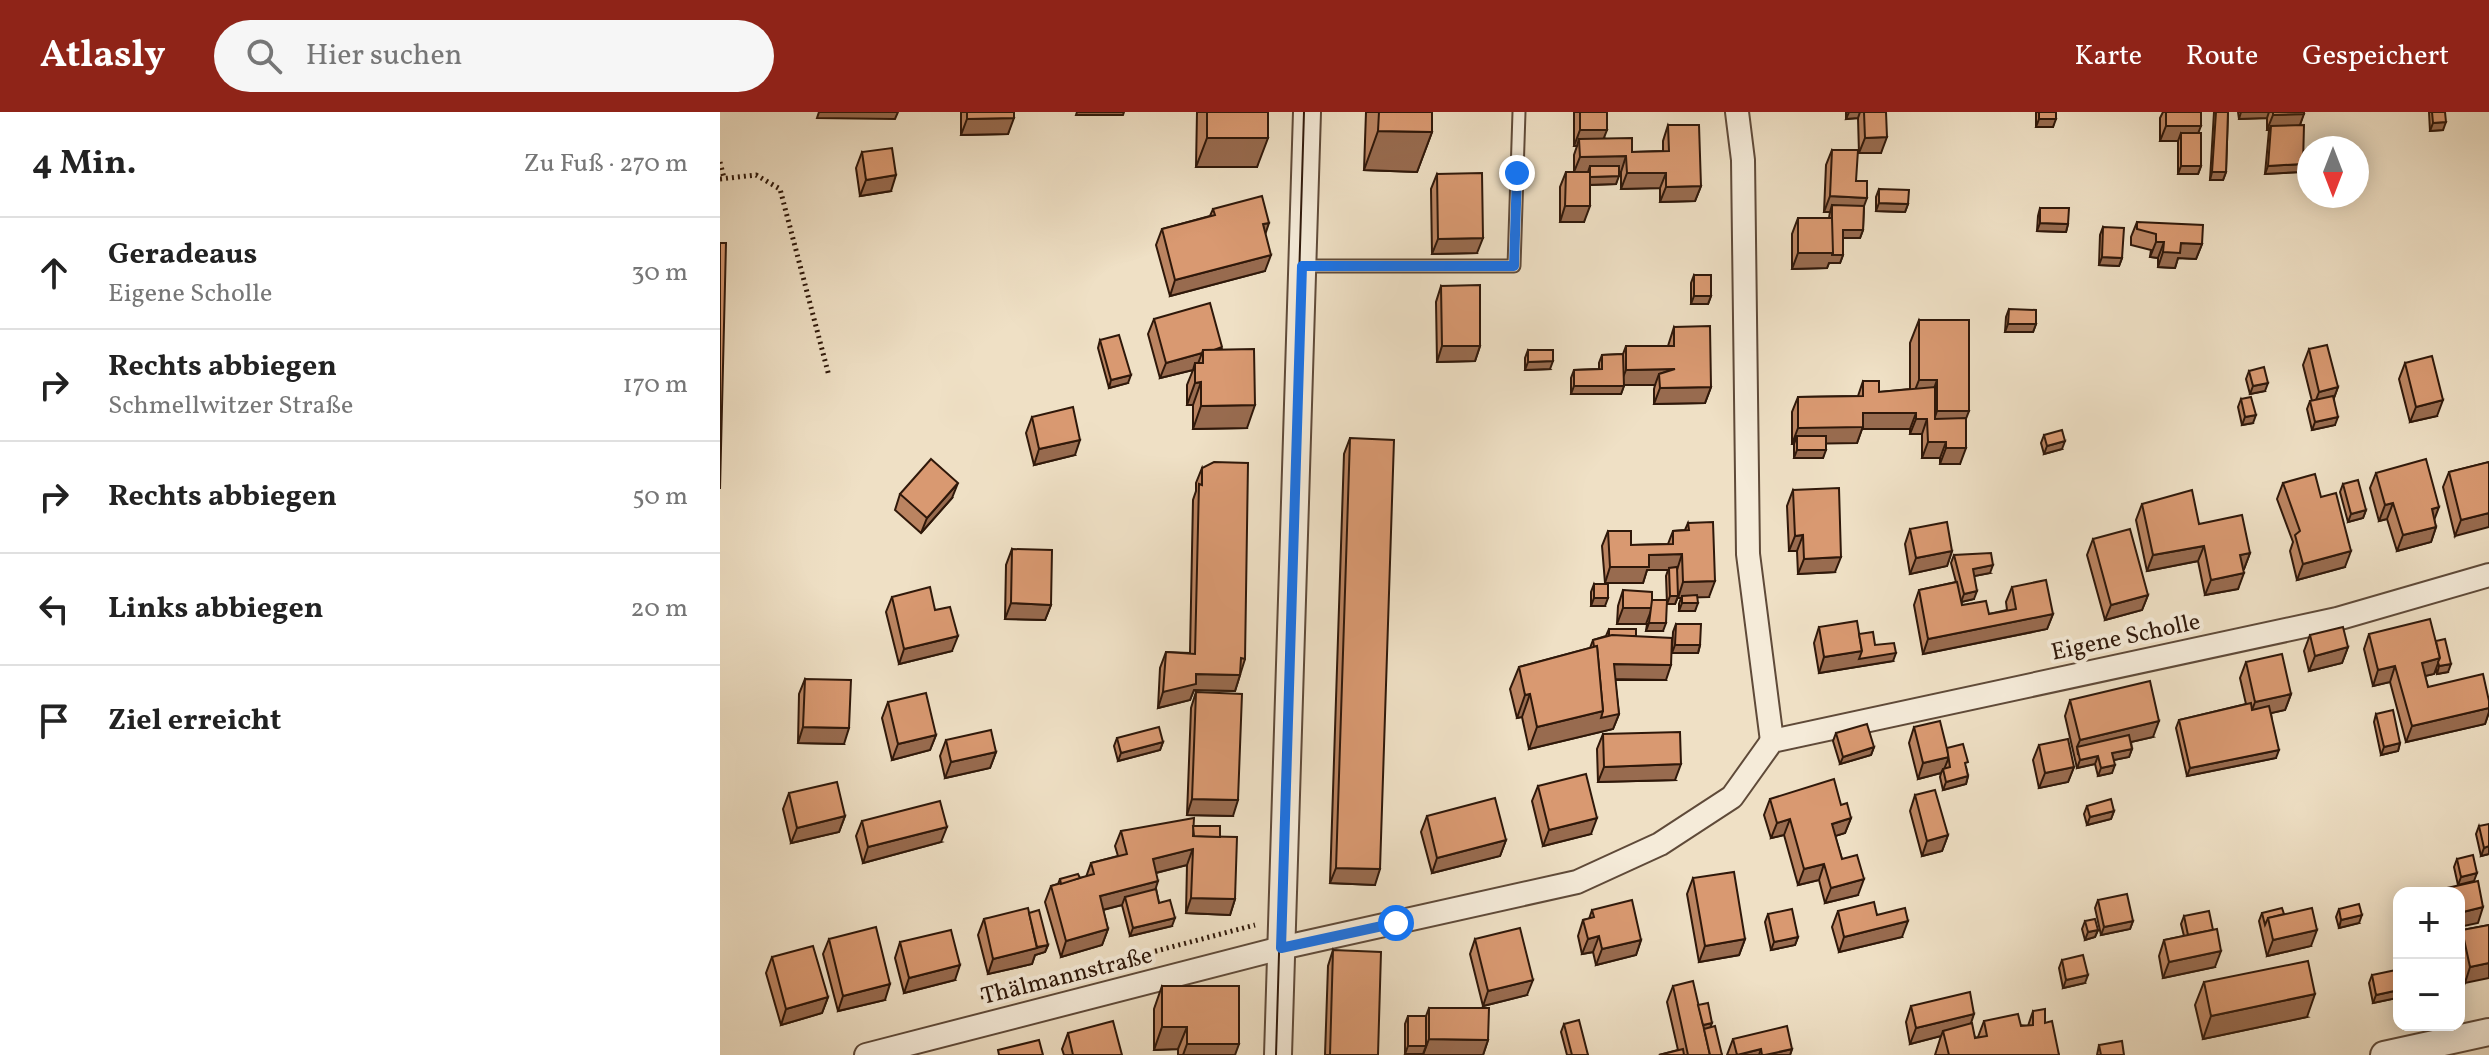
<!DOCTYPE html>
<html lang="de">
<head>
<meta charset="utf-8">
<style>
	body { margin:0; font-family:Vollkorn,serif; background:#f6f6f6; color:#222 }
	.controls { position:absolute; right:24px; bottom:24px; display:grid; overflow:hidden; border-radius:16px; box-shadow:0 4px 20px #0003 }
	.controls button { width:72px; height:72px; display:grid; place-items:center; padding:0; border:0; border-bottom:2px solid #e0e0e0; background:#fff; color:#222; font:40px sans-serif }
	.compass { position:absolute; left:1577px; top:24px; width:72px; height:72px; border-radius:50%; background:#fff; box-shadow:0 4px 20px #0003; rotate:180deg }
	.stop { position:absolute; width:24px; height:24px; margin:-18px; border:6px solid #1a73e8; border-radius:50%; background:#fff }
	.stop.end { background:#1a73e8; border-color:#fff; box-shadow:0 2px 8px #0008 }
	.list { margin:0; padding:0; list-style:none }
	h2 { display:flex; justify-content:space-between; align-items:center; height:104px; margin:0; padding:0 32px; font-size:34px }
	h2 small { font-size:26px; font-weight:400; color:#767676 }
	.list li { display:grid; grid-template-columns:52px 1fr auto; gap:24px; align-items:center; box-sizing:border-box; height:112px; padding:0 32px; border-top:2px solid #e0e0e0 }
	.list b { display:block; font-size:30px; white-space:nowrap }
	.list p { margin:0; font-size:26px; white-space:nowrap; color:#767676 }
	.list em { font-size:26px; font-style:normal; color:#767676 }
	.icon { flex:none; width:44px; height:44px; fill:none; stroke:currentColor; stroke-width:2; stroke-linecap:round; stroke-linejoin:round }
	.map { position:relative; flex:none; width:1769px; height:943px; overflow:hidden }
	header { display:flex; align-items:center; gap:48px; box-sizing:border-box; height:112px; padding:0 40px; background:#8f2418; color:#fff }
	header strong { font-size:38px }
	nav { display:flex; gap:44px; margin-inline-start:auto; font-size:28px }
	.search { width:560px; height:72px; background:#f6f6f6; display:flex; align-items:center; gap:20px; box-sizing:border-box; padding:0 28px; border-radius:44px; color:#767676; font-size:30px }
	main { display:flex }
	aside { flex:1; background:#fff }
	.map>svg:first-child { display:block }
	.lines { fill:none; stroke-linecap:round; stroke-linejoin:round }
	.service-casing { stroke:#5f4a39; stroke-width:15 }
	.minor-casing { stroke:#5f4a39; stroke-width:26 }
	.tertiary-casing { stroke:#5f4a39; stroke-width:30 }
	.path { stroke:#2f180a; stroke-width:5; stroke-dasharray:2 4; stroke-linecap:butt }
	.service { stroke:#f5ebd9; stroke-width:11 }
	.minor { stroke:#f5ebd9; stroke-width:22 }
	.tertiary { stroke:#f5ebd9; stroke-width:26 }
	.tram { stroke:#2f180a; stroke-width:2 }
	.wall { fill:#bb8461; stroke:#2f180a; stroke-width:2 }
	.shaded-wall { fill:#986b4f; stroke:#2f180a; stroke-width:2 }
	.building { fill:#d99971; stroke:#2f180a; stroke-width:2 }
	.route { stroke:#1a73e8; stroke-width:10 }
	.labels { text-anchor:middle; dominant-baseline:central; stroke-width:8; stroke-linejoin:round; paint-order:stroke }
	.street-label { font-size:24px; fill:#2f180a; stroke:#f5ebd9 }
</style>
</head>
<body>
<header>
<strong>Atlasly</strong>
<div class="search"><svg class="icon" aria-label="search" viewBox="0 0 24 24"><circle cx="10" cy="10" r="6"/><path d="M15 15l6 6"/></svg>Hier suchen</div>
<nav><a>Karte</a><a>Route</a><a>Gespeichert</a></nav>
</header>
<main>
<aside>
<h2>4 Min.<small>Zu Fuß · 270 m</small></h2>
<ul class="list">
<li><svg class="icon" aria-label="ahead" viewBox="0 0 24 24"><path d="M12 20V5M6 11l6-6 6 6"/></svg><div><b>Geradeaus</b><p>Eigene Scholle</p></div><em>30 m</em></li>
<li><svg class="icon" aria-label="right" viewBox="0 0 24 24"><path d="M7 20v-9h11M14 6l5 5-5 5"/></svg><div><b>Rechts abbiegen</b><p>Schmellwitzer Straße</p></div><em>170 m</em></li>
<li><svg class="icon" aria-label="right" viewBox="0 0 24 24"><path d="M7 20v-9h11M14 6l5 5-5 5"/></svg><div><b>Rechts abbiegen</b></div><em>50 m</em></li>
<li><svg class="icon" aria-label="left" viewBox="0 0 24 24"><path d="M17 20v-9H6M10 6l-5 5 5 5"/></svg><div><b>Links abbiegen</b></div><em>20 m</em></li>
<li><svg class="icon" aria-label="arrive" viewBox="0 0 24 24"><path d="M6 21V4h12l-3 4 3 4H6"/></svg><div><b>Ziel erreicht</b></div></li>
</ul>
</aside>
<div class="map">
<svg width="1769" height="943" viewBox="0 0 1769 943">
	<rect width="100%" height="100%" fill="#efe0c5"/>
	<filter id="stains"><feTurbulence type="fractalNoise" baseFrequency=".0025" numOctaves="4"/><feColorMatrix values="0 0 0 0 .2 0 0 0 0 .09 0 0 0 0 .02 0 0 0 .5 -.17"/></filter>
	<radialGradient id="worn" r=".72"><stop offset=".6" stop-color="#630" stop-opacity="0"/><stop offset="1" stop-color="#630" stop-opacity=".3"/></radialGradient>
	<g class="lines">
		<g class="service-casing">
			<path id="service" d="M582 154H794L799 0"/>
		</g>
		<g class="minor-casing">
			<g id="minor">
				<path d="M1017 0 1023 48 1028 442 1052 629"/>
				<path d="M146 943 561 836 857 770 940 732 1012 685 1052 629 1617 507 1769 463"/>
			</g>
		</g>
		<g class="tertiary-casing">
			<g id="tertiary">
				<path d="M558 943 587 0"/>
				<path d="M1664 943 1769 920"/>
			</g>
		</g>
		<g class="path">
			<path d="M0 50 4 66"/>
			<path d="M0 67 36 63 60 77 109 264"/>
			<path d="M261 885 535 813"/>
		</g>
		<use href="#service" class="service"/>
		<use href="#minor" class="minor"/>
		<use href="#tertiary" class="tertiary"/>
		<path class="tram" d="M556 943 584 0"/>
	</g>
	<g class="wall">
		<path d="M241 0H294L288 22 241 23Z"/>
		<path d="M477 0H548L537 55H476Z"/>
		<path d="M646 0H712V20L697 60 644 58Z"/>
		<path d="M854 0H887L884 26 912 40 943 39V29L948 13 981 74 975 89 940 90V76L901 77V60H899L896 72 870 73 864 110H840V75L846 60H854V43L857 34H854Z"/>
		<path d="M1126 0H1166L1161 41H1139L1138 6 1126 7Z"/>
		<path d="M1316 0H1336L1333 15H1316Z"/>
		<path d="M1443 0H1481L1478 21 1481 54 1478 62H1458V29H1440V6Z"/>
		<path d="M1494 0H1508L1506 60 1503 68H1490Z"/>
		<path d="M1518 0H1584L1580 13V60L1545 62 1549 18H1547V6L1519 7Z"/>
		<path d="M1709 0H1725L1723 18 1710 19Z"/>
		<path d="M1112 38 1136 69 1144 94 1143 118 1140 126H1123V143L1120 151H1109L1107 156 1072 157V122L1078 106H1109L1110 100H1104L1106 53Z"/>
		<path d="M142 40 171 79 140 84 136 56Z"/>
		<path d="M717 62 757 141 712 142 711 77Z"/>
		<path d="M1159 77 1188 92 1185 100 1156 99V85Z"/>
		<path d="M1320 96 1348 112 1346 120 1317 119 1318 104Z"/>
		<path d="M493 97 545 122V159L450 184 436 133 442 117 490 104Z"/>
		<path d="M1417 110 1482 132 1476 147 1458 146 1455 156 1438 155V146L1430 145 1431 138 1411 133V125Z"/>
		<path d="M1383 115 1402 146 1399 154 1379 153 1380 123Z"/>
		<path d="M974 163 991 184 988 192H971V171Z"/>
		<path d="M721 174 760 234 755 249 717 250 716 190Z"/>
		<path d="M1289 197 1316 212 1313 220H1285L1286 205Z"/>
		<path d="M434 207 502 237 527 316 473 317V293H467V273L473 258 440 266 428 222Z"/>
		<path d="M1199 208 1246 307 1240 352H1220V346H1202V322H1190V317H1142L1137 331H1106L1103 346H1074V332H1072V300L1078 285 1138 284 1143 269 1159 280 1190 277V231Z"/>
		<path d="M954 215 991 275 985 291 934 292V277L935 273H904L901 282H851V266L854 258 879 257V251L882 243 903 242 906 234H948Z"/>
		<path d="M380 228 408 271 389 276 378 236Z"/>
		<path d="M1589 237 1618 275 1614 286 1615 313 1592 318 1587 297 1590 289H1592L1583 253Z"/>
		<path d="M808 238 830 257 805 258V246Z"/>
		<path d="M1685 251 1717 304 1690 310 1679 267Z"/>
		<path d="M1529 259 1545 279 1530 282 1526 267Z"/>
		<path d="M1521 287 1533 311 1522 313 1518 295Z"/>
		<path d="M312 305 355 343 314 353 306 321Z"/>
		<path d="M1324 323 1342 337 1324 342 1321 331Z"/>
		<path d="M630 326 655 773 610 771 624 342Z"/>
		<path d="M1769 350 1735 424 1723 375 1729 360Z"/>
		<path d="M482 356 525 547 515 579 474 578 470 588 438 596 440 556 446 540 470 541 473 388 476 379V371Z"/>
		<path d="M1656 361 1714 407 1716 415 1711 430 1677 439 1667 407 1659 409 1650 376Z"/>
		<path d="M1563 371 1601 385 1625 455 1577 468 1570 439 1573 430 1557 387Z"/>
		<path d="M1623 372 1646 398 1643 406 1628 410 1620 380Z"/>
		<path d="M1073 378 1115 460 1078 462 1077 439H1069L1067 394Z"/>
		<path d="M180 382 232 386 201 421 175 398Z"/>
		<path d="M1422 392 1479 412 1530 441 1524 457H1523L1518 477 1485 483 1478 449 1427 459 1416 408Z"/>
		<path d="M968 411 989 485H977L975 499H959V492L961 486H958V485L955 492H947L946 464 948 458H927L923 471H885L882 434 888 419 911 433 948 432 953 419 965 418Z"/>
		<path d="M1190 417 1232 439 1227 454 1190 462 1185 432Z"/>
		<path d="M1373 427 1428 483 1422 498 1385 508 1367 443Z"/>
		<path d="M292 437 331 493 325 508 285 507 286 453Z"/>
		<path d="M1234 443 1270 461 1254 464V487L1241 490 1242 493 1269 502 1287 498 1286 490 1292 475 1333 502 1327 517 1203 542 1194 493 1199 478 1236 470 1231 451Z"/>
		<path d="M874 472 885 494H871V480Z"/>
		<path d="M903 478 932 488 943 519H926L927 512H897L898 494Z"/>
		<path d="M172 485 215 498 232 539 179 552 166 500Z"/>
		<path d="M956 512 980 533 978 541H952L953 520Z"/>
		<path d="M1099 515 1139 522 1173 549 1099 561 1094 531Z"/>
		<path d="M889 517 916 524 946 568H895L899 602 893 617 809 637 802 605 797 606 790 577 799 555 870 536 873 528 886 524Z"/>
		<path d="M1649 522 1716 529 1728 560 1717 562 1716 558 1714 562 1705 564 1708 575 1769 589V600L1765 612 1686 630 1670 570 1653 574 1644 537Z"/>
		<path d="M1590 523 1628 535 1622 551 1589 559 1584 539Z"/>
		<path d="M1526 550 1571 582 1565 598 1551 601 1556 646 1467 664 1456 616 1459 608 1526 592 1520 566Z"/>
		<path d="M85 567 124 632 78 631 79 582Z"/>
		<path d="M476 580 513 704 467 703 471 596Z"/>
		<path d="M1350 588 1433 625 1411 630 1412 637 1409 645 1394 648 1392 661 1378 664 1375 652 1357 656 1345 604Z"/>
		<path d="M168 590 216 623 210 638 172 648 162 606Z"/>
		<path d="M1656 602 1680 631 1678 639 1661 643 1654 610Z"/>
		<path d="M1194 615 1227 636 1246 655 1248 664 1246 672 1223 678 1220 665 1221 661 1198 667 1189 631Z"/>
		<path d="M1116 621 1154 635 1151 643 1120 652 1113 629Z"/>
		<path d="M883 622 955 668 878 670 877 637Z"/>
		<path d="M397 626 443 630 440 638 398 649 394 634Z"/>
		<path d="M226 628 276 640 270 656 225 666 220 644Z"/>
		<path d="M1319 633 1354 655 1348 670 1319 676 1313 648Z"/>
		<path d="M818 674 871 722 823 734 812 689Z"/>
		<path d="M69 681 125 704 119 720 71 731 63 697Z"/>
		<path d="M1195 683 1228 723 1222 739 1202 744 1190 699Z"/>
		<path d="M1050 687 1121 693 1131 706 1125 721 1115 724 1122 747 1138 783 1105 791 1099 768 1078 773 1064 723 1051 726 1044 703Z"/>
		<path d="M1367 694 1394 699 1391 707 1367 713 1364 702Z"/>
		<path d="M707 704 786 728 780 744 712 761 701 720Z"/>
		<path d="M142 709 221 730 143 751 136 724Z"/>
		<path d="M473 714 500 725 515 787 510 803 466 801 467 753 436 761V777L439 791 452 814 410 824 402 793 383 798 388 817 382 833 341 845 325 790 331 774 338 772 340 767 360 766 366 765 371 751 398 744 395 734 401 719Z"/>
		<path d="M1759 714 1769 742 1761 744 1756 722Z"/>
		<path d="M1737 747 1754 769 1738 773 1734 755Z"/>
		<path d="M973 766 1025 827 1019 843 979 850 967 782Z"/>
		<path d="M1378 788 1413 809 1410 817 1381 823 1375 796Z"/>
		<path d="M1619 797 1639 811 1619 816 1616 805Z"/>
		<path d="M872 798 921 828 916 843 876 853 873 840 862 842 858 824 863 808 869 807Z"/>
		<path d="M1118 799 1157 803 1182 825 1119 840 1112 815Z"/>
		<path d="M309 801 328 833 325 840 315 843 312 852 268 862 258 823 264 807Z"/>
		<path d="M1542 801 1564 802 1591 834 1547 844 1539 809Z"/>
		<path d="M1048 802 1078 825 1075 833 1051 838 1045 810Z"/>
		<path d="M1464 804 1495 855 1443 866 1439 844 1444 828 1464 824 1461 812Z"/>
		<path d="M1365 809 1378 818 1375 825 1365 828 1362 817Z"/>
		<path d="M1769 813 1745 871 1739 845V828L1742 818Z"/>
		<path d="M109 827 165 888 118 899 103 842Z"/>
		<path d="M755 827 807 883 763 894 750 842Z"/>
		<path d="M180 830 235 868 184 881 175 846Z"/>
		<path d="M613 838 658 943H605L608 854Z"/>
		<path d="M52 845 108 885 102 901 61 913 46 861Z"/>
		<path d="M1342 848 1365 871 1343 876 1339 856Z"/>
		<path d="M1652 863 1677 886 1653 891 1649 871Z"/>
		<path d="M1484 870 1587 905 1483 927 1475 893Z"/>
		<path d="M442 874 515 943H458V937L434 938V897Z"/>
		<path d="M953 874 978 893 991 916 1002 943H939L958 938 947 890Z"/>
		<path d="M1191 894 1251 912 1255 926 1258 925 1264 909 1308 914 1313 899 1325 911 1339 943H1215L1221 924 1190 932 1186 910Z"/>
		<path d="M709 896 768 928 763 943 685 942V912L688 904H706Z"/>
		<path d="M844 912 868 943H847L841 920Z"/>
		<path d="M348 921 402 943H344L342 937Z"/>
		<path d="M1013 927 1072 937 1070 943H1007Z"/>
		<path d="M1379 933 1404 943H1377Z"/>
	</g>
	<g class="shaded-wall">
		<path d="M99 0H178L175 7 97 6Z"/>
		<path d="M357 0H404L403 3H356Z"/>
		<path d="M1129 0H1140L1138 6 1126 7Z"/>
		<path d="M1521 0H1549L1547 6 1519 7Z"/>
		<path d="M1584 2 1578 18 1551 14 1549 18H1547L1553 3Z"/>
		<path d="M294 6 288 22 241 23 247 7Z"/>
		<path d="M1319 7H1336L1333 15H1316Z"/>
		<path d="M1726 10 1723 18 1710 19 1713 11Z"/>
		<path d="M1446 14H1481L1475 29 1461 21 1458 29H1440Z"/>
		<path d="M860 18H887L881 33 859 27 857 34H854Z"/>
		<path d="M658 19 712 20 697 60 644 58Z"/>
		<path d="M1167 25 1161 41H1139L1145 26Z"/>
		<path d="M487 26H548L537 55H476Z"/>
		<path d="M906 44 901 60H870V54L868 60H854L860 45Z"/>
		<path d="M1583 52 1580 60 1545 62 1548 54Z"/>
		<path d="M1461 54H1481L1478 62H1458Z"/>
		<path d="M1492 60H1506L1503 68H1490Z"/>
		<path d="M907 61H946L940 76 901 77Z"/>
		<path d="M176 63 171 79 140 84 146 68Z"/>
		<path d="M899 64 896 72 867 73 870 65Z"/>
		<path d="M981 74 975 89 940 90 946 75Z"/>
		<path d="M1110 84 1147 86 1141 102 1112 93 1110 100H1104Z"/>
		<path d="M1159 91 1188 92 1185 100 1156 99Z"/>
		<path d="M845 94H870L864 110H840Z"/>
		<path d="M549 111 544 126 543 112Z"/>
		<path d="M1320 111 1348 112 1346 120 1317 119Z"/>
		<path d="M1123 118H1143L1140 126H1120Z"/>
		<path d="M763 126 757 141 712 142 718 127Z"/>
		<path d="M1436 130H1444L1438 146 1430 145Z"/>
		<path d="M1461 131 1482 132 1476 147 1458 146 1455 156 1438 155 1443 140Z"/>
		<path d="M1078 141H1113L1123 143 1120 151H1109L1107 156 1072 157Z"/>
		<path d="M551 143 545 159 450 184 455 168Z"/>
		<path d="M1382 145 1402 146 1399 154 1379 153Z"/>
		<path d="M974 184H991L988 192H971Z"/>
		<path d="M1288 212H1316L1313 220H1285Z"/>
		<path d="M722 234H760L755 249 717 250Z"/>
		<path d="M482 241 476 257 475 251 473 258 440 266 446 251Z"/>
		<path d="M833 249 830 257 805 258 808 250Z"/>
		<path d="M955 257 939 262 935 273H900L906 258Z"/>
		<path d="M411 263 408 271 389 276 391 268Z"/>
		<path d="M1199 268H1217L1209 291H1190Z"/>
		<path d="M481 270 473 293H467L475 271Z"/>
		<path d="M1548 271 1545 279 1530 282 1533 274Z"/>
		<path d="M854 274H904L901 282H851Z"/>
		<path d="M991 275 985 291 934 292 940 276Z"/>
		<path d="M1618 275 1612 291 1593 296 1599 280Z"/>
		<path d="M1723 288 1717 304 1690 310 1696 295Z"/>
		<path d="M535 293 527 316 473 317 481 294Z"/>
		<path d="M1217 299H1249L1240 322H1209Z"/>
		<path d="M1143 301H1196L1190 317H1142L1137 331 1077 332V324L1074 332H1072L1078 316Z"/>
		<path d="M1536 303 1533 311 1522 313 1525 305Z"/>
		<path d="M1618 305 1615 313 1592 318 1595 310Z"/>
		<path d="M1196 307H1207L1202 322H1190Z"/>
		<path d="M360 328 355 343 314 353 319 337Z"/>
		<path d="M1345 329 1342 337 1324 342 1327 334Z"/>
		<path d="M1208 330H1226L1220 346H1202Z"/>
		<path d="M1226 336H1246L1240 352H1220Z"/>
		<path d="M1077 338H1106L1103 346H1074Z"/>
		<path d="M238 371 232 386 201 421 207 406Z"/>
		<path d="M1673 391 1667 407 1659 409 1665 393Z"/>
		<path d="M1719 395 1713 411 1712 397Z"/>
		<path d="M1646 398 1643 406 1628 410 1631 402Z"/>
		<path d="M1769 401V415L1735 424 1741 408Z"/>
		<path d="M1716 415 1711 430 1677 439 1683 423Z"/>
		<path d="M1083 423 1077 439H1069L1075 424Z"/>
		<path d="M1484 434 1478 449 1427 459 1433 443Z"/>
		<path d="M1232 439 1227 454 1190 462 1196 446Z"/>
		<path d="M1631 439 1625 455 1577 468 1583 452Z"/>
		<path d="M1530 441 1524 457 1514 459 1520 443Z"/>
		<path d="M962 442 957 458H927L923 471H885L890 455 929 443Z"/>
		<path d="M1121 445 1115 460 1078 462 1084 447Z"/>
		<path d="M1273 453 1270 461 1250 465 1253 457Z"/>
		<path d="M1524 461 1518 477 1485 483 1491 468Z"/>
		<path d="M995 469 989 485 958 486 963 470Z"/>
		<path d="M1257 479 1254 487 1241 490 1244 482Z"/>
		<path d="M1428 483 1422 498 1385 508 1391 493Z"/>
		<path d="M950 484H958L955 492H947Z"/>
		<path d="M874 486H888L885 494H871Z"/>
		<path d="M291 491 331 493 325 508 285 507Z"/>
		<path d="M962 491H978L975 499H959Z"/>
		<path d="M903 496H932L926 512H897Z"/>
		<path d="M1333 502 1327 517 1203 542 1208 527Z"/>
		<path d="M929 511H946L943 519H926Z"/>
		<path d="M238 524 232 539 179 552 184 537Z"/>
		<path d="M955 533H980L978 541H952Z"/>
		<path d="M1628 535 1622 551 1589 559 1595 544Z"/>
		<path d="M1142 539 1176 541 1173 549 1099 561 1104 545Z"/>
		<path d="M1720 546 1714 562 1696 566 1702 551Z"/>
		<path d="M894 552 951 553 946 568 888 567Z"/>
		<path d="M1731 552 1728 560 1717 562 1719 554Z"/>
		<path d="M1675 554 1670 570 1653 574 1658 558Z"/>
		<path d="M476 562 520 563 515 579 474 578 470 588 438 596 443 580Z"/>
		<path d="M810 582 802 605 797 606 805 583Z"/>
		<path d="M1571 582 1565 598 1529 606 1535 590Z"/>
		<path d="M1769 596V600L1765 612 1686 630 1692 614Z"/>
		<path d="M883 599 899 602 893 617 809 637 817 615Z"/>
		<path d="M1439 609 1433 625 1358 642 1357 635 1360 628Z"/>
		<path d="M83 615 129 616 124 632 78 631Z"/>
		<path d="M216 623 210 638 172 648 178 632Z"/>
		<path d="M443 630 440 638 398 649 401 641Z"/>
		<path d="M1680 631 1678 639 1661 643 1664 635Z"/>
		<path d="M1154 635 1151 643 1120 652 1123 645Z"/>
		<path d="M1412 637 1409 645 1389 649 1392 641Z"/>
		<path d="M1559 638 1556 646 1467 664 1470 656Z"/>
		<path d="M276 640 270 656 225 666 231 650Z"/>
		<path d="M1378 644 1375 652 1357 656 1360 648Z"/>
		<path d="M1229 645 1223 660V657L1221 661 1198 667 1203 651Z"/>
		<path d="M961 652 955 668 878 670 884 655Z"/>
		<path d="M1395 653 1392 661 1378 664 1381 656Z"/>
		<path d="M1354 655 1348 670 1319 676 1325 661Z"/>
		<path d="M1248 664 1246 672 1223 678 1226 670Z"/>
		<path d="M472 687 518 688 513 704 467 703Z"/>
		<path d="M1394 699 1391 707 1367 713 1370 705Z"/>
		<path d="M125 704 119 720 71 731 77 716Z"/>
		<path d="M877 706 871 722 823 734 829 718Z"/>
		<path d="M1131 706 1125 721 1106 727 1112 712Z"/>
		<path d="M1070 707 1064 723 1051 726 1057 711Z"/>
		<path d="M227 715 221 730 143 751 148 735Z"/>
		<path d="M1228 723 1222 739 1202 744 1207 729Z"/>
		<path d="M786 728 780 744 712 761 717 746Z"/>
		<path d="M1769 734V742L1761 744 1764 736Z"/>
		<path d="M472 737 497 739H472L467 753 427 763 433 747Z"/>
		<path d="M1104 752 1099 768 1078 773 1084 757Z"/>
		<path d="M616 756 660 757 655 773 610 771Z"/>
		<path d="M1757 761 1754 769 1738 773 1741 765Z"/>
		<path d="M1144 767 1138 783 1105 791 1111 776Z"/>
		<path d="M438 769 433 785H405L402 793 374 800 380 784Z"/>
		<path d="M471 786 515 787 510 803 466 801Z"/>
		<path d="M1763 795 1758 811 1739 815V801Z"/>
		<path d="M1642 803 1639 811 1619 816 1621 808Z"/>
		<path d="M455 806 452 814 410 824 413 816Z"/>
		<path d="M1188 809 1182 825 1119 840 1124 825Z"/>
		<path d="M1413 809 1410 817 1381 823 1384 815Z"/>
		<path d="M388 817 382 833 341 845 346 829Z"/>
		<path d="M1378 818 1375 825 1365 828 1368 820Z"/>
		<path d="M1597 818 1591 834 1547 844 1553 828Z"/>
		<path d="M879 824 873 840 862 842 868 827Z"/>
		<path d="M1078 825 1075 833 1051 838 1054 830Z"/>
		<path d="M1025 827 1019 843 979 850 985 834Z"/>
		<path d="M921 828 916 843 876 853 882 837Z"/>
		<path d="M328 833 325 840 315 843 312 852 268 862 273 847Z"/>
		<path d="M1501 839 1495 855 1443 866 1449 850Z"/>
		<path d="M1769 851V866L1745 871 1750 855Z"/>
		<path d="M240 853 235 868 184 881 189 866Z"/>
		<path d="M1368 863 1365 871 1343 876 1346 868Z"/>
		<path d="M813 868 807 883 763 894 768 879Z"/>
		<path d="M170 872 165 888 118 899 123 884Z"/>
		<path d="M1679 878 1677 886 1653 891 1656 883Z"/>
		<path d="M1595 882 1587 905 1483 927 1491 904Z"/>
		<path d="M108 885 102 901 61 913 66 897Z"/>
		<path d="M1254 902 1249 917 1223 919 1221 924 1190 932 1196 916Z"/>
		<path d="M992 911 989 919 979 914Z"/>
		<path d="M442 915H467L458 937 434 938Z"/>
		<path d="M709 927 768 928 763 943H703Z"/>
		<path d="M467 932H519L515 943H463Z"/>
		<path d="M688 934H706L703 942H685Z"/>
		<path d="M1041 937 1039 943H1017Z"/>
		<path d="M1072 937 1070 943H1045Z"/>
	</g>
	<g class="building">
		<path d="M247 0H294V6L247 7Z"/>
		<rect x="487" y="0" width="61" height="26"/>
		<path d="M659 0H712V20L658 19Z"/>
		<rect x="860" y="0" width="27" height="18"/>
		<path d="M1144 0H1166L1167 25 1145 26Z"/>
		<rect x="1319" y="0" width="17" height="7"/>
		<rect x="1446" y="0" width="35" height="14"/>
		<path d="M1496 0H1508L1506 60H1492Z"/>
		<path d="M1553 0H1584V2L1553 3Z"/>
		<path d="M1712 0H1725L1726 10 1713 11Z"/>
		<path d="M948 13H979L981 74 946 75V61H907L906 44 860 45 859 27 912 26V40L949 39Z"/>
		<path d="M1584 13 1583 52 1548 54 1551 14Z"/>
		<rect x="1461" y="21" width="20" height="33"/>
		<path d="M172 36 176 63 146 68 142 40Z"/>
		<path d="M1112 38H1138L1136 69H1147V86L1110 84Z"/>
		<path d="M870 54H899V64L870 65Z"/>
		<path d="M846 60H870V94H845Z"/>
		<path d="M762 61 763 126 718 127 717 62Z"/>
		<path d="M1159 77 1189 78 1188 92 1159 91Z"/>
		<path d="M542 84 549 111 543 112 551 143 455 168 442 117 495 103 493 97Z"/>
		<path d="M1112 93 1144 94 1143 118H1123V143H1112Z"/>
		<path d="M1320 96H1349L1348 112 1320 111Z"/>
		<path d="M1078 106H1112L1113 141H1078Z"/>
		<path d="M1417 110 1483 113 1482 132 1461 131 1460 141 1443 140 1444 130H1436V122L1417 117Z"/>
		<path d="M1383 115 1404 116 1402 146 1382 145Z"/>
		<path d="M0 131H6L0 377Z"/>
		<rect x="974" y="163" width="17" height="21"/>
		<path d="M760 173V234H722L721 174Z"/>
		<path d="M490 191 502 235 494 238H483L482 241 446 251 434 207Z"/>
		<path d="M1289 197 1316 198V212H1288Z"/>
		<path d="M1199 208H1249V299H1217V268H1199Z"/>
		<path d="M990 214 991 275 940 276 939 262 955 257 906 258V234H954V215Z"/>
		<path d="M399 223 411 263 391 268 380 228Z"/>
		<path d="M1607 233 1618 275 1599 280 1589 237Z"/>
		<path d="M534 237 535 293 481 294V270L475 271V251H483V238Z"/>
		<path d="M808 238H833V249L808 250Z"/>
		<path d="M903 242 904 274H854V258L882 257V243Z"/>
		<path d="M1712 244 1723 288 1696 295 1685 251Z"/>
		<path d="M1544 255 1548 271 1533 274 1529 259Z"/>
		<path d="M1143 269H1159V280L1215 275V307L1246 306V336H1226V330H1208L1207 307H1196V301H1143V315L1078 316V285L1143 284Z"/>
		<path d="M1613 284 1618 305 1595 310 1590 289Z"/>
		<path d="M1531 285 1536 303 1525 305 1521 287Z"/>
		<path d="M353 295 360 328 319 337 312 305Z"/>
		<path d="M1342 318 1345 329 1327 334 1324 323Z"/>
		<rect x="1077" y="324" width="29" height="14"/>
		<path d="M630 326 674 328 660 757 616 756Z"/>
		<path d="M211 347 238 371 207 406 180 382Z"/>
		<path d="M1706 347 1719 395 1712 397 1716 415 1683 423 1673 391 1665 393 1656 361Z"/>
		<path d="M494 350 528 351 525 547 521 546 520 563 476 562V572L443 580 446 540 475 542 479 372 482 373V356Z"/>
		<path d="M1769 350V401L1741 408 1729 360Z"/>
		<path d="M1595 362 1601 385 1616 381 1631 439 1583 452 1575 423 1580 419 1563 371Z"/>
		<path d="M1638 368 1646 398 1631 402 1623 372Z"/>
		<path d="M1119 376 1121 445 1084 447 1083 423 1075 424 1073 378Z"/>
		<path d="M1472 378 1479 412 1522 403 1530 441 1520 443 1524 461 1491 468 1484 434 1433 443 1422 392Z"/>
		<path d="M993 410 995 469 963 470 962 442 929 443V455H890L888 419H911V433L953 432V419L969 418 968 411Z"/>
		<path d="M1227 410 1232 439 1196 446 1190 417Z"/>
		<path d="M1410 417 1428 483 1391 493 1373 427Z"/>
		<path d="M292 437 332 438 331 493 291 491Z"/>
		<path d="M1271 441 1273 453 1253 457 1257 479 1244 482 1234 443Z"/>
		<path d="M957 455 958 484H950L949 456Z"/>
		<path d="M1326 468 1333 502 1208 527 1199 478 1237 470 1242 493 1266 489 1269 502 1296 497 1292 475Z"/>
		<rect x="874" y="472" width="14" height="14"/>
		<path d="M210 475 215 498 230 495 238 524 184 537 172 485Z"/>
		<path d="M903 478 932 480V496H903Z"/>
		<path d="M977 483 978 491H962V484Z"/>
		<path d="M932 488H947L946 511H929Z"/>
		<path d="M1710 507 1720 546 1702 551 1708 575 1763 562 1769 589V596L1692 614 1675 554 1658 558 1649 522Z"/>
		<path d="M1137 509 1142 539 1104 545 1099 515Z"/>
		<path d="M956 512H981L980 533H955Z"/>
		<path d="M1623 515 1628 535 1595 544 1590 523Z"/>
		<rect x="889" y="517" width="27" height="7"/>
		<path d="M1153 520 1155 533 1174 531 1176 541 1139 547 1142 539 1139 522Z"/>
		<path d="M892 523 952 526 951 553 894 552 899 602 881 606 883 599 877 534 874 535 873 528Z"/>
		<path d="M1725 527 1731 552 1719 554 1718 550 1720 546 1716 529Z"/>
		<path d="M877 534 883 599 817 615 810 582 805 583 799 555Z"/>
		<path d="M1562 542 1571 582 1535 590 1526 550Z"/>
		<path d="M85 567 131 568 129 616 83 615Z"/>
		<path d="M1430 569 1439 609 1360 628 1350 588Z"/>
		<path d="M476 580 522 582 518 688 472 687Z"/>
		<path d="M206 581 216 623 178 632 168 590Z"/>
		<path d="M1531 591 1532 598 1549 594 1559 638 1470 656 1459 608Z"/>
		<path d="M1673 598 1680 631 1664 635 1656 602Z"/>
		<path d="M1220 609 1229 645 1203 651 1194 615Z"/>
		<path d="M1147 612 1154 635 1123 645 1116 621Z"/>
		<path d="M439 615 443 630 401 641 397 626Z"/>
		<path d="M271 618 276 640 231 650 226 628Z"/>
		<path d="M960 620 961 652 884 655 883 622Z"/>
		<path d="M1409 623 1412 637 1392 641 1395 653 1381 656 1378 644 1360 648 1357 635Z"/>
		<path d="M1348 627 1354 655 1325 661 1319 633Z"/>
		<path d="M1243 632 1248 650 1245 651 1248 664 1226 670 1223 657 1230 655 1227 636Z"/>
		<path d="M866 662 877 706 829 718 818 674Z"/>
		<path d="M1114 667 1121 693 1127 691 1131 706 1112 712 1122 747 1137 743 1144 767 1111 776 1104 752 1084 757 1070 707 1057 711 1050 687Z"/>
		<path d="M117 670 125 704 77 716 69 681Z"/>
		<path d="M1215 678 1228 723 1207 729 1195 683Z"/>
		<path d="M775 686 786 728 717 746 707 704Z"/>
		<path d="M1391 687 1394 699 1370 705 1367 694Z"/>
		<path d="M220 689 227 715 148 735 142 709Z"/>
		<path d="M474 706 473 724 517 725 515 787 471 786 473 737 433 747 438 769 380 784 388 817 346 829 331 774 374 762 371 751 407 742 401 719Z"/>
		<path d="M1769 712V734L1764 736 1759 714Z"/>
		<path d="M473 714H500V725L474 724Z"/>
		<path d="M1753 743 1757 761 1741 765 1737 747Z"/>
		<path d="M1014 760 1025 827 985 834 973 766Z"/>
		<path d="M358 762 360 766 341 772 340 767Z"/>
		<path d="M1758 769 1763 795 1739 801V781H1705Z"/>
		<path d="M436 777 439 791 450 788 455 806 413 816 405 785Z"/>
		<path d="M1407 782 1413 809 1384 815 1378 788Z"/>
		<path d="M912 788 921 828 882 837 879 824 868 827 863 808 874 805 872 798Z"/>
		<path d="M1154 790 1157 803 1185 796 1188 809 1124 825 1118 799Z"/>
		<path d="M1639 792 1642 803 1621 808 1619 797Z"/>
		<path d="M308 796 317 836 273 847 264 807Z"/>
		<path d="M1562 796 1564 802 1548 806 1545 813 1542 801Z"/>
		<path d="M1592 796 1597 818 1553 828 1548 806Z"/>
		<path d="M1072 797 1078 825 1054 830 1048 802Z"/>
		<path d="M319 798 328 833 317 835 309 801Z"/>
		<path d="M1489 799 1493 818 1468 823 1464 804Z"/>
		<path d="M1375 807 1378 818 1368 820 1365 809Z"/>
		<path d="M1769 813V851L1750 855 1742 818Z"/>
		<path d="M156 815 170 872 123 884 109 827Z"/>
		<path d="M800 816 813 868 768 879 755 827Z"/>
		<path d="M1497 817 1501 839 1449 850 1444 828Z"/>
		<path d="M231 818 240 853 189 866 180 830Z"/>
		<path d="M93 834 108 885 66 897 52 845Z"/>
		<path d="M613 838 661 840 658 943H610Z"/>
		<path d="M1363 843 1368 863 1346 868 1342 848Z"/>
		<path d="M1588 849 1595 882 1491 904 1484 870Z"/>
		<path d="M1676 858 1679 878 1656 883 1652 863Z"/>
		<path d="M973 869 990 943H968L953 874Z"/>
		<path d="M442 874H519V932H467V915H442Z"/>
		<path d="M1250 880 1254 902 1196 916 1191 894Z"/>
		<path d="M988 891 992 911 983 913 978 893Z"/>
		<path d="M709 896H769L768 928 709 927Z"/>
		<path d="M1325 897V911L1332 909 1339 943H1229L1223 919 1252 911 1255 926 1267 924 1264 909 1298 902 1301 914 1313 913V899Z"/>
		<rect x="688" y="904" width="18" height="30"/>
		<path d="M859 908 868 943H852L844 912Z"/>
		<path d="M393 909 402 943H353L348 921Z"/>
		<path d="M995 914 1002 943H990L984 917Z"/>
		<path d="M1067 914 1072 937 1045 943H1042L1041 937 1017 943 1013 927Z"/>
		<path d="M319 928 323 943H279L278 938Z"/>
		<path d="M1402 929 1404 943H1381L1379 933Z"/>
		<path d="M963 937 964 943H939Z"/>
	</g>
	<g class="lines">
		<path class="route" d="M676 811 561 836 582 154H794L797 61"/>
	</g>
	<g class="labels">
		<g class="street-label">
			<text transform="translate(1406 526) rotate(-12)">Eigene Scholle</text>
			<text transform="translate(347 865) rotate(-14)">Thälmannstraße</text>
		</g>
	</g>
	<rect width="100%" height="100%" filter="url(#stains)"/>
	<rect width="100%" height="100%" fill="url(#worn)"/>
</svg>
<div class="controls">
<button>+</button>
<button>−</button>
</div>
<svg class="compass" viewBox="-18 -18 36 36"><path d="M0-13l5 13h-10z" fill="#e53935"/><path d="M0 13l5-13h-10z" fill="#767676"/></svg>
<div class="stop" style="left:676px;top:811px"></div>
<div class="stop end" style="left:797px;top:61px"></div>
</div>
</main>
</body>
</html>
